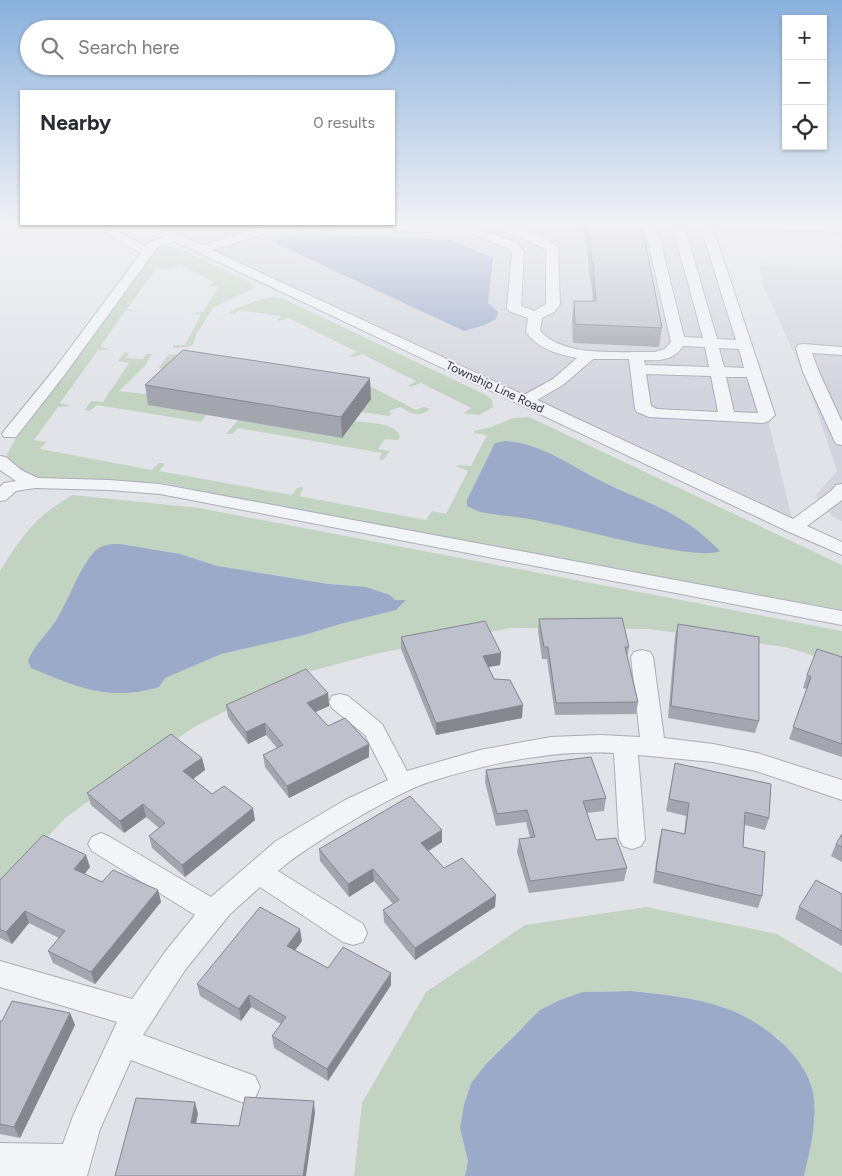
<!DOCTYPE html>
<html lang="en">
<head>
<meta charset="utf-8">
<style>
	body { margin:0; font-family:Figtree,sans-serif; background:#f7f7f7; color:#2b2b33 }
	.controls { position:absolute; right:15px; top:15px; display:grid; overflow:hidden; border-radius:0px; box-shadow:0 1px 4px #0004 }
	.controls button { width:45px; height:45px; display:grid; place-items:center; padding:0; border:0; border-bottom:1px solid #e1e1e2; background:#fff; color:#2b2b33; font:25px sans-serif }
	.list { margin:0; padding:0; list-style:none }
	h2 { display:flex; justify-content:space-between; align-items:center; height:65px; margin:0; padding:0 20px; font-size:21px }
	h2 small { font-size:16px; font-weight:400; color:#7c7c81 }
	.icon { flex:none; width:28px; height:28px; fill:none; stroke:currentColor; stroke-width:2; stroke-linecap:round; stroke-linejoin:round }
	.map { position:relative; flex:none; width:842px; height:1176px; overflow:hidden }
	.search { position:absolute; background:#fff; box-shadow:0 1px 4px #0004; left:20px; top:20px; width:375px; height:55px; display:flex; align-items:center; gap:12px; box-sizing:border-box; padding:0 18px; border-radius:28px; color:#7c7c81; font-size:19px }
	.panel { position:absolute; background:#fff; box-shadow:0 1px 4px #0004; left:20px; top:90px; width:375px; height:135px; border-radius:0px }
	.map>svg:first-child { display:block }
	.built { fill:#d3d5de }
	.green { fill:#c3d3c2 }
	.water { fill:#9caac9 }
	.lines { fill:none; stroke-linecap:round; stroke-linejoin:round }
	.minor-casing { stroke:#aaadb7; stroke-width:2 }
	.minor { fill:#f3f4f8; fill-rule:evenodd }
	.wall { fill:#a3a6af }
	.shaded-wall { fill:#85878f }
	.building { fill:#bec1cc; stroke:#85878f }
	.labels { text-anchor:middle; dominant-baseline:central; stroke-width:4; stroke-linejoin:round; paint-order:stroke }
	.far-street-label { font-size:12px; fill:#292e41; stroke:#f0f2f7 }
</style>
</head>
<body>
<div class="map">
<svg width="842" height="1176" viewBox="0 0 842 1176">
	<rect width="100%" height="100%" fill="#e1e3e9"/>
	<g class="built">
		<path d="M175 225H842V235L709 231 767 415 794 527 168 234Z"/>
		<path d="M760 267 842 269V521L833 517 815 496 837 471 808 384 763 286Z"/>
	</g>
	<g class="green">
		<path d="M174 246 250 282 254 288 213 308 196 335 193 345 187 347 173 348V345H185L201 315 191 313 203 312 218 287 208 286 214 282 181 265 170 269H156L127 309 137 311H125L100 347 111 349 98 350 60 403 71 406 58 407 34 440 47 442 40 449 152 470 159 463H163L164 465 159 471 292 495 297 488 302 487 303 489 299 496 426 520 432 511 446 514 468 471 455 466 460 465 471 466 487 435 474 433V431L491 427 513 418 529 417 842 565V610L434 536 163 483 41 478 30 476 7 461V454L23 426 154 249Z"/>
		<path d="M275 297 284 299 486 395 492 400 493 407 479 415 466 414 464 413 471 408 421 383 410 387 409 385 416 381 362 354 354 357 349 356 357 352 289 318 279 321 277 320 281 316 239 310 235 314 230 313 232 310 261 299Z"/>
		<path d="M125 352 129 353 126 358 143 359 146 354H152L145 366 119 391 145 394 170 371 159 368 168 355 177 354V360L194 359 214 367 257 377 254 380 186 369 149 405 207 415 201 422 97 405 91 410 86 411 85 410 91 401 103 402 129 363 118 361Z"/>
		<path d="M368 385 416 410 424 407 430 409C419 418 412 414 400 407L389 411 392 414 389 416 361 412 370 399Z"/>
		<path d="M238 420 342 438 354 421C368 423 394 422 400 436L398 440 385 439 378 449 390 451 383 460 379 459 382 453 238 428 232 434H226Z"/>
		<path d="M73 495 199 508 842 631V664L785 647 648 629 510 628 379 653 296 675 194 727 65 818 0 889V571C22 536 36 515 73 495Z"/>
		<path d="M646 907 777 934 842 973V1176H804L815 1118 779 1039 726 1008 661 994 631 991 583 992 520 1029 486 1064 471 1083 460 1128 468 1161 465 1176H354L362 1103 426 992 525 925Z"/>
	</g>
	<g class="water">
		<path d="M299 234 449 239 493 258 488 303 498 312 496 319 485 325 464 331 275 243 280 239Z"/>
		<path d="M505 441C541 443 571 466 603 482 629 495 657 504 682 520 696 528 709 540 720 551 699 562 575 528 544 522 523 517 501 516 480 512L467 506V500L495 443Z"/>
		<path d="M120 544 180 554 217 566 328 584 366 587 390 595 395 600H406L396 610 340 624 304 635 221 654 165 678 159 687C109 702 77 687 31 668L28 660C35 645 46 635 55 622 70 599 77 571 95 551 103 544 111 544 120 544Z"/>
		<path d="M631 991C662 994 696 998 725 1008 760 1020 806 1055 813 1093 818 1121 810 1149 804 1176H465L468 1161 460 1128 464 1105 471 1083 486 1064 540 1010 560 1000 583 992Z"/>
	</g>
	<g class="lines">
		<g class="minor-casing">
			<g id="minor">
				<path d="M92 225H106L146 246 149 242 164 237 145 227 143 225H158L202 245 261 228 258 225 470 226 516 242 524 251 521 306 534 311 546 304V249L495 227 493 225C509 223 548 235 558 248L560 304 554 312 542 318 540 331C564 358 622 351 655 352L665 349 671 342 646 232 642 225H654L658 232 684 337 703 338 674 232 680 228 686 232 717 339 736 340 700 225H712L775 415 769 421 763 423 649 417 637 412 635 409 629 359H593L563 385 537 400 793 519 831 491 836 485 842 484V500L807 526 842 542V555L787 531 174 241 157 248 63 377 16 437H4L2 434 4 431 53 371 141 253ZM296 228 469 233 508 248 512 252 507 308 509 311 528 318 526 332C538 349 557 354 577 358L553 379 524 395 212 250 273 231ZM683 346 705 347 709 367 645 365 644 360C660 361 674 360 683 346ZM719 348 739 349 744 368 724 367ZM646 374 711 376 718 412 657 409 651 406ZM726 377H747L758 413 734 412Z"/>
				<path d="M735 225H842V232L741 228Z"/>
				<path d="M803 344 842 347V355L812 353 819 372 842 422V445L836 444 834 440 803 372 796 348 798 345Z"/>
				<path d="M0 456 6 457 21 470 38 478 109 480 160 484 842 611V625L160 494 109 490 35 488 16 491 6 500 0 501V487L4 483 16 481 0 470Z"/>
				<path d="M642 650 650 652 653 657 664 738 713 744 757 753 842 780V800L756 771 713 762 638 755 645 839 641 846 632 849 623 846 619 839 614 753C552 750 488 763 429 782 400 792 362 815 335 831 315 844 296 855 278 871L363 924 367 933 363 942 353 945 343 942 260 887 230 914 185 970 143 1035 255 1076 260 1087 255 1098 244 1103 131 1060 100 1129 87 1176H0V1143L63 1144 73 1116 117 1022 0 987V961L132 999 165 952 195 915 92 851 88 844 92 837 101 833 110 837 211 897 276 841 345 800 388 780 365 735 332 708 329 702 332 696 340 694 348 696 382 724 407 771 480 750 551 737 600 735 640 737 631 657 634 652Z"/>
			</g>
		</g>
		<use href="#minor" class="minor"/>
	</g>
	<g class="wall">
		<path d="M562 225H642L662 328 659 347 573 343 572 319 574 301H593L591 281 590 280 585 234Z"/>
		<path d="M145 385 371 399 342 438 148 405Z"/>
		<path d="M539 619 629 647 627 658 638 702 636 714 555 715 547 659H542L538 631Z"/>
		<path d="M678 624 759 721 755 733 668 718 675 636Z"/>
		<path d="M401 637 501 653 500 665 488 667 494 679 522 718 436 735 401 649Z"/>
		<path d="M842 657V757L789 739 807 689 803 688 807 675Z"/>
		<path d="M328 693 329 706 315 712 328 726 369 757 289 798 265 767 263 755 277 748 266 735 248 744 228 717 226 705Z"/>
		<path d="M202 758 205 770 193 779 212 794 255 820 185 877 152 848 149 836 159 828 146 817 124 833 91 805 87 793Z"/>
		<path d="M675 763 769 818 765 830 745 825 743 847 762 896 758 908 653 883 659 841 662 829 684 834 686 816 666 811Z"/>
		<path d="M486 770 606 798 604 811 587 813 596 840 627 868 624 881 529 893 517 852 519 839 530 838 526 822 496 826 485 782Z"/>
		<path d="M442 830V842L429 851 444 868 495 907 415 960 384 922 383 910 393 904 374 881 349 897 320 861 319 849Z"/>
		<path d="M842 834V862L831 856 836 844Z"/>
		<path d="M90 867 85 874 102 882 158 890 161 902 95 984 53 963 48 951 59 938 29 923 12 944 0 938V880Z"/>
		<path d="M842 894V946L795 919 799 907Z"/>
		<path d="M302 941 295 950 328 968 391 985 328 1081 274 1048 272 1036 281 1024 251 1007 241 1021 200 996 197 984Z"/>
		<path d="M70 1013 75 1025 20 1138 0 1134V1021Z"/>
	</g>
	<g class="shaded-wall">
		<path d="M370 378 371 399 342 438 341 417Z"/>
		<path d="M501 653 500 665 482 668 483 656Z"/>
		<path d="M328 693 329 706 309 715 307 703Z"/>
		<path d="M523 705 522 718 436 735V723Z"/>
		<path d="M265 723 266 735 248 744 246 732Z"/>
		<path d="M369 744V757L289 798 287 786Z"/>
		<path d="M202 758 205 770 186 784 183 771Z"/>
		<path d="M143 804 146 817 124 833 120 821Z"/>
		<path d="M253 808 255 820 185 877 182 865Z"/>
		<path d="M442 830V842L421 855V843Z"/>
		<path d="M86 855 90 867 78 881 74 869Z"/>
		<path d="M373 869 374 881 349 897 348 884Z"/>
		<path d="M158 890 161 902 95 984 91 972Z"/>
		<path d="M496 895 495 907 415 960V948Z"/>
		<path d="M25 911 29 923 12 944 6 932Z"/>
		<path d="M300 929 302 941 289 958 287 946Z"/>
		<path d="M391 973V985L328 1081 327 1069Z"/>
		<path d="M249 995 251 1007 241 1021 239 1009Z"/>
		<path d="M70 1013 75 1025 20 1138 14 1127Z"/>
		<path d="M314 1101 315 1113 306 1176H303Z"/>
		<path d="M195 1102 198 1114 194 1134 191 1123Z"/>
	</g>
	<g class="building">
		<path d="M588 225H642L662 328 575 324 574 301H596L593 263H592Z"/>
		<path d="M183 350 370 378 341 417 145 385Z"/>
		<path d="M622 618 629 647H625L638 702 556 703 548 647H544L539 619Z"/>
		<path d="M485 621 501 653 483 656 494 679 510 680 523 705 436 723 401 637Z"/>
		<path d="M678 624 759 637V721L671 706Z"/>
		<path d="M817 649 842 657V744L793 727 811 677 807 675Z"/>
		<path d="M306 669 328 693 307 703 328 726 345 718 369 744 287 786 263 755 283 745 265 723 246 732 226 705Z"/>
		<path d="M171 734 202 758 183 771 212 794 224 786 253 808 182 865 149 836 165 823 143 804 120 821 87 793Z"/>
		<path d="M591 757 606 798 583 801 596 840 616 838 627 868 530 881 519 839 535 837 527 810 497 814 486 770Z"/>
		<path d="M675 763 771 784 769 818 745 812 743 847 765 852 762 896 656 871 662 829 685 834 689 803 669 799Z"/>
		<path d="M410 796 442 830 421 843 444 868 462 858 496 895 415 948 383 910 399 900 373 869 348 884 319 849Z"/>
		<path d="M842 834V847L836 844Z"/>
		<path d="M43 835 86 855 74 869 102 882 113 870 158 890 91 972 48 951 65 931 25 911 6 932 0 929V880Z"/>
		<path d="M816 880 842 894V931L799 907Z"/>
		<path d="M260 907 300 929 287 946 328 968 343 947 391 973 327 1069 272 1036 286 1017 249 995 239 1009 197 984Z"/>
		<path d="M12 1001 70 1013 14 1127 0 1124V1021H2Z"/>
		<path d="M245 1097 314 1101 303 1176H115L136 1098 195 1102 191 1123 239 1126Z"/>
	</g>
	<linearGradient id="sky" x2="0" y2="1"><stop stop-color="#89b0dc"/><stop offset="0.58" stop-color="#f2f2f5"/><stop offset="1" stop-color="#f2f2f5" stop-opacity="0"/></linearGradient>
	<rect width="842" height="389" fill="url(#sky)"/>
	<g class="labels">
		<g class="far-street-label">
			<text transform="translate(495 387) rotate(25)">Township Line Road</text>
		</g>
	</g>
</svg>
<div class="controls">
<button>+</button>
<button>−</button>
<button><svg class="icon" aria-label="locate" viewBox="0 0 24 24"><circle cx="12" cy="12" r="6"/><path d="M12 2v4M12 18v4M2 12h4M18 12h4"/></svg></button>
</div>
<div class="search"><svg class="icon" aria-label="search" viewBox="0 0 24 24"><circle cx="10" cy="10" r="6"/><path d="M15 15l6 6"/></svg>Search here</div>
<section class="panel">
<h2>Nearby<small>0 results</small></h2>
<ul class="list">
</ul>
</section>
</div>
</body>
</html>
